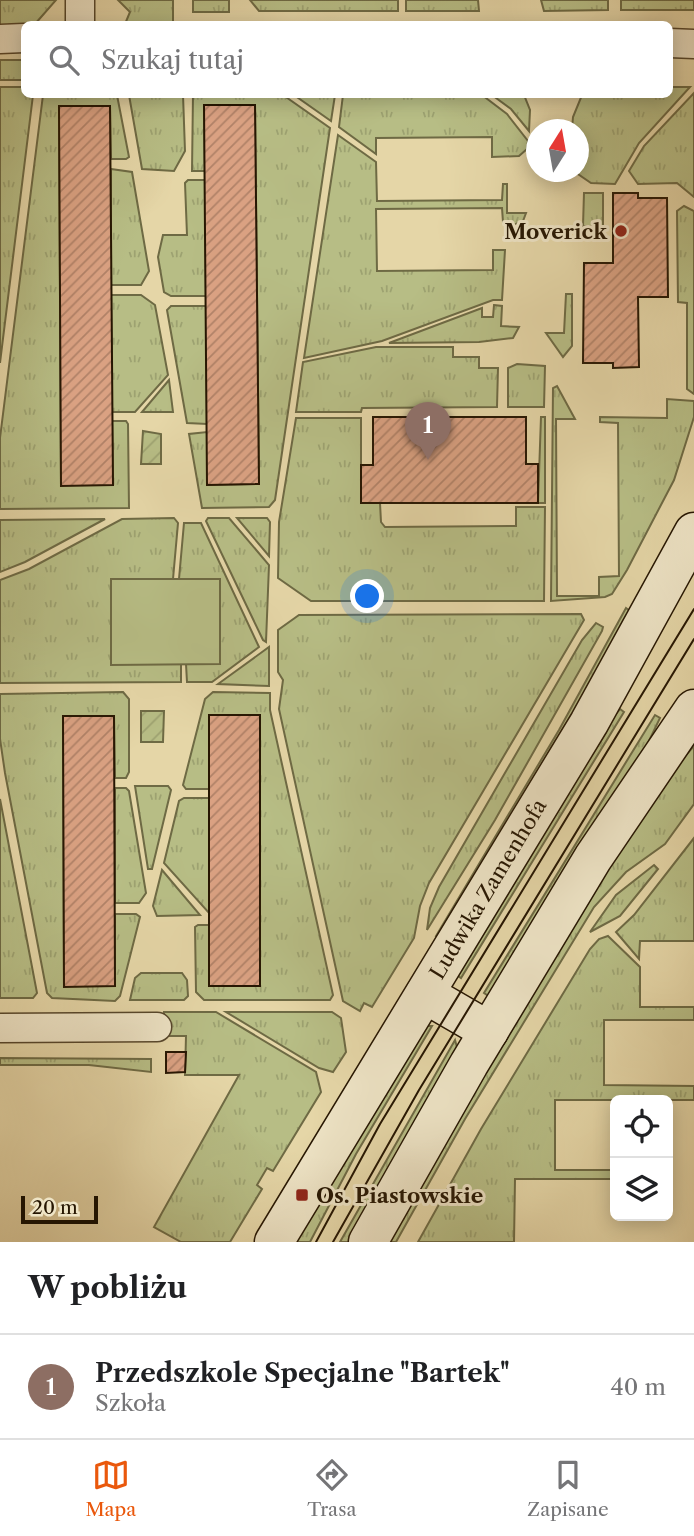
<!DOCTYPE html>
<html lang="pl">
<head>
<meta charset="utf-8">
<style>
	body { margin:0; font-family:"Libre Caslon Text",serif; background:#f2f2f2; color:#202124 }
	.controls { position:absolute; right:21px; bottom:21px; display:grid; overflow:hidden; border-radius:10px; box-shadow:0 4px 18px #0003 }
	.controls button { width:63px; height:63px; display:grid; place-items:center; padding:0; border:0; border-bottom:2px solid #e0e0e0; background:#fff; color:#202124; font:35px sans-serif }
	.compass { position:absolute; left:526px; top:119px; width:63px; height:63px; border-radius:50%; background:#fff; box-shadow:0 4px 18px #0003; rotate:11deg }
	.scale { position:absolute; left:21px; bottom:18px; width:77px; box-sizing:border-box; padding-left:7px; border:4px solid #261602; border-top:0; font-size:19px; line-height:24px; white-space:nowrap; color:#261602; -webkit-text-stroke:5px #eee4c6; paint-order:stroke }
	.you { position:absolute; left:368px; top:597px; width:24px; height:24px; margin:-18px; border:5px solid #fff; border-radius:50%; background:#1a73e8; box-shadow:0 0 0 10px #1a73e833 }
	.badge { display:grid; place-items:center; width:46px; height:46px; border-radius:50%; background:#ea580c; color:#fff; font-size:23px; font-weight:700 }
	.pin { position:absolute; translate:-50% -58px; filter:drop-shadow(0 2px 4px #0008) }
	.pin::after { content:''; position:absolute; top:37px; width:24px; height:21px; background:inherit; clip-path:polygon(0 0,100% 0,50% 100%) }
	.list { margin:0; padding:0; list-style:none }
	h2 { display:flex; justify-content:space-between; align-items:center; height:91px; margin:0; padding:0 28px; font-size:30px }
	h2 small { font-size:23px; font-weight:400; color:#757577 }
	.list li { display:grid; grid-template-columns:46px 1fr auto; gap:21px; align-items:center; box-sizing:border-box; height:105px; padding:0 28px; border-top:2px solid #e0e0e0 }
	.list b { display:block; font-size:26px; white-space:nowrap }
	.list p { margin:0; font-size:23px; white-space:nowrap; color:#757577 }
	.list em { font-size:23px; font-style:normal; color:#757577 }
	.icon { flex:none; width:38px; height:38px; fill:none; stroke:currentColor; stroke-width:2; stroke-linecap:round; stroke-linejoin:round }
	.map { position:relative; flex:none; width:694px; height:1242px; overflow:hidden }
	.search { position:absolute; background:#fff; box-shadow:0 4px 18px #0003; left:21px; right:21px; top:21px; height:77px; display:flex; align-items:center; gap:18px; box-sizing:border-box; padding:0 24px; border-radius:10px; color:#757577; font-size:26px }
	.sheet { height:196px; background:#fff }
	nav { display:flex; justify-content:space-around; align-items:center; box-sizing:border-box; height:98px; border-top:2px solid #e0e0e0; background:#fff; font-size:19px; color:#757577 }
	nav a { display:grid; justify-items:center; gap:4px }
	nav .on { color:#ea580c }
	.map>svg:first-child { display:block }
	.grass { fill:url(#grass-tufts); stroke:#6e6a44; stroke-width:2 }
	.garden { fill:url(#garden-furrows); stroke:#6e6a44; stroke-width:2 }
	.pitch { fill:#b7bd85; stroke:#6e6a44; stroke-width:2 }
	.building { fill:url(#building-hatch); stroke:#261602; stroke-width:2 }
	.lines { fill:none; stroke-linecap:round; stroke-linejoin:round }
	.minor-casing { stroke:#56462b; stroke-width:31 }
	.secondary-casing { stroke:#261602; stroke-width:41 }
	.minor { stroke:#eee4c6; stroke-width:28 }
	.secondary { stroke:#eee4c6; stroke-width:38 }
	.tram { stroke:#261602; stroke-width:2 }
	.poi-dot { fill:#8f2418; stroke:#eee4c6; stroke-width:2.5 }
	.labels { text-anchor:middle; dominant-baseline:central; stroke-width:6; stroke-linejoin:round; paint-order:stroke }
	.poi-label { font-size:21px; font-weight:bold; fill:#261602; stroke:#eee4c6; text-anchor:end }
	.street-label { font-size:21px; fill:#261602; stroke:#eee4c6 }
</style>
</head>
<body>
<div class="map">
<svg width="694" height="1242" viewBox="0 0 694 1242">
	<defs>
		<pattern id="grass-tufts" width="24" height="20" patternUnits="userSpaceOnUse" patternTransform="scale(1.75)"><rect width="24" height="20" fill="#b7bd85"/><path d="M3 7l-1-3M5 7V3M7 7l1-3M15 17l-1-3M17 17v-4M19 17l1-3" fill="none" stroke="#9da271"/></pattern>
		<pattern id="garden-furrows" width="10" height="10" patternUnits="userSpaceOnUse" patternTransform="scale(1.75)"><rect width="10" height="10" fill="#b7bd85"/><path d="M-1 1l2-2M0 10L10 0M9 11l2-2" fill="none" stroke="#9da271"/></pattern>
		<pattern id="building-hatch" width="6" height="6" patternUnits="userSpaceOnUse" patternTransform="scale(1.75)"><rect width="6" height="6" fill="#daa182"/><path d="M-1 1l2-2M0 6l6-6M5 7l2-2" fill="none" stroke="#b18268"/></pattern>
	</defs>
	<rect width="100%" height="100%" fill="#e5d6a7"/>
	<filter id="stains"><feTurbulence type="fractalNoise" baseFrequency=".00286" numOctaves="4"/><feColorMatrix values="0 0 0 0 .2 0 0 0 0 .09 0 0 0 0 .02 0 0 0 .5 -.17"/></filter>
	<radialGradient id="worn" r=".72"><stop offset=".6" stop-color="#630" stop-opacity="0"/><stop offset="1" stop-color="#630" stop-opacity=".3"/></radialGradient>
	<g class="grass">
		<path d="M0 0H56L35 24 0 32Z"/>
		<path d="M118 0H173V24H125L130 12Z"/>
		<rect x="193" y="0" width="36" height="12"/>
		<path d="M250 0H398V11H259Z"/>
		<path d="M406 0H478L479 11H406Z"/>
		<path d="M541 0H608V10L544 11Z"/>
		<rect x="621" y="0" width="73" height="10"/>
		<rect x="0" y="60" width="24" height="20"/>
		<path d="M0 87H24V94L33 95 0 363Z"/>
		<path d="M670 87H690L639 143 615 184 591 183 575 172H578V130L572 129 573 117 582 95 670 94Z"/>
		<path d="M694 93V197L677 183 638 184 629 171 644 146Z"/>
		<path d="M193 94 283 95 330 128 275 500 269 507 202 508 189 434 207 432 208 485 259 484 255 105H204L205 171H192Z"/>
		<path d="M43 95H117L129 157 126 159H111L110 106H59L61 485H113L112 421H126L128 424 129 508 0 509V438Z"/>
		<path d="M129 95H183L185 151 174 171 142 169Z"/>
		<path d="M294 95H335L331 121Z"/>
		<path d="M343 95H482L507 114 528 141 527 149 519 156 492 157V137L376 138V154L339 127Z"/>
		<path d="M492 95H524L530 110 529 131 511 109Z"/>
		<path d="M338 135 376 162 377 201 502 200 503 184H507V213H526L523 221 508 227 503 222 502 208 376 209 377 271 493 270V250H505L502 300H493L382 341 304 358Z"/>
		<path d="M111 169 132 172 149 271 141 285H111Z"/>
		<path d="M188 180H205L206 296H171L164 292 158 257 163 235H187L185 183Z"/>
		<path d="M584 193H603V226H583Z"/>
		<path d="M684 206 694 211V394L687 389V303L678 302 677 211Z"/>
		<path d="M566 294H572V346L563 357 546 333H564Z"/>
		<path d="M111 295H141L155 305 168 375 135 412H112Z"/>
		<path d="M494 305 502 306 501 326 519 327 513 338 479 342 389 343 482 308V317H493Z"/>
		<path d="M171 306H206L207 424 187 423 167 310Z"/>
		<path d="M376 347H453V357H479V368H498L497 407 362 408 361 412H296L303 362Z"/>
		<path d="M517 364 545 366 544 407H508V368Z"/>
		<path d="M169 380 173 412H142Z"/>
		<path d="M557 386 575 419H556L557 596H599V577L619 576 618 423 600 422V417L667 418V399L694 401V417L674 480 627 570 612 594 605 597 551 601 553 388Z"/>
		<path d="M541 417H545V503H538Z"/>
		<path d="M296 418H361V502L380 503 381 522 385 527 516 526V507H545L544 601H311L278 578 279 522Z"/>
		<path d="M174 518 178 523 173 579 111 580V664H181V682L0 683V580L29 569 122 519Z"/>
		<path d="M208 518H229L269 565 266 642 263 640 206 521Z"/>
		<path d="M237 518H267L270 522 269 556Z"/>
		<path d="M105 519 25 562 0 572V520Z"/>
		<path d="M184 523H201L259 647 212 682H187L186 664H220V579H179Z"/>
		<path d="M626 608 630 611 538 776 440 938 436 936 559 730Z"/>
		<path d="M581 614 584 620 429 883 420 906 414 938 372 1007 364 1003 360 1011 343 1001 279 709 283 680 278 672V630L299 615Z"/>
		<path d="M596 623 603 627 602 631 495 820 427 930 430 908 439 887 582 640Z"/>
		<path d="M269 647V686L218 684Z"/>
		<path d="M123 692 129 699V772L126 778H115L114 716 63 717 64 986H115V914H136L140 917 120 996 115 1001 52 998 47 993 5 773 0 739V694Z"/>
		<path d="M213 692 270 693V710L333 995 330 1000H204L196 992 195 927 198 925H209V986L260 985 259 715H209V789H186L183 785 205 699Z"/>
		<path d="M620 709 624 712 461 978 455 974 608 723Z"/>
		<path d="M655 715 660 718 647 745 490 997 484 993Z"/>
		<path d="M694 746V804L665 844 626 872 594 907 465 1119 396 1242H383L623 844 671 772Z"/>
		<path d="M135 786H168L171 790 152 869H148Z"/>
		<path d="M115 788H126L129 791 146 893 139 903H115Z"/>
		<path d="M184 798H209V913L164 863 179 801Z"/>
		<path d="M0 799 37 993 33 998H0Z"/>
		<path d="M694 838V941H640L639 959 616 932 634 915Z"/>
		<path d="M654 865 658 869 620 916 590 932 616 895Z"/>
		<path d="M162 870 200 915 157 916 153 906Z"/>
		<path d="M608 936 640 967V1007H694V1020H604V1085L694 1086V1100H555V1170H615V1179H515L514 1242H418L481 1129 590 949 599 939Z"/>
		<path d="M141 973H182L187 980 188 996 184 1000H130L135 978Z"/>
		<path d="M164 1012H216L316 1072 321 1092 273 1171 267 1168 257 1185 262 1189 230 1242H181L154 1227 239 1075H185L186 1036H164Z"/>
		<path d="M226 1012H332L341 1018 346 1052 333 1072 319 1068Z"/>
		<path d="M425 1026H432L356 1154 310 1242H291Z"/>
		<path d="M455 1040 458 1051 352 1242H340Z"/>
		<path d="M0 1058 151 1059V1072L89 1065H0Z"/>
	</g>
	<g class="garden">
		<path d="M143 431 161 434V464H141Z"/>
		<path d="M141 711H164L163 742H141Z"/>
	</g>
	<path class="pitch" d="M111 579H220V664L111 665Z"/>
	<g class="building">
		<path d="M204 105H255L259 484 207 485Z"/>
		<path d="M59 106H110L113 485 61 486Z"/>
		<path d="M613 193H638V198H667L668 297H638L639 367 613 368V363H583L584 263H613Z"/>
		<path d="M373 417H526V464H538V503H361V465H373Z"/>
		<rect x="209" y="715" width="51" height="271"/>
		<path d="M63 716H114L115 986 64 987Z"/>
		<path d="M166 1052H186L185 1072 166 1073Z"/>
	</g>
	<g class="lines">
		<g class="minor-casing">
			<g id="minor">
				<path d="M80 0V24"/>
				<path d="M0 39 24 38"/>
				<path d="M670 43 694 44"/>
				<path d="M0 1028 157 1027"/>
			</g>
		</g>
		<g class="secondary-casing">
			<g id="secondary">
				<path d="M425 994 489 1031"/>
				<path d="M274 1242 589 723 694 532"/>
				<path d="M368 1242 469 1064 593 858 694 709"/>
			</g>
		</g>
		<use href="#minor" class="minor"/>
		<use href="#secondary" class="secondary"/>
		<g class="tram">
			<path d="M316 1242 380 1124 694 609"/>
			<path d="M333 1242 419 1090 694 639"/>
		</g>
	</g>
	<g class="poi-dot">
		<circle cx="621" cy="231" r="7"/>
		<rect x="295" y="1188" width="14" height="14" rx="3.5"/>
	</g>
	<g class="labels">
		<g class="poi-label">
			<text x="607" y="231">Moverick</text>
			<text x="316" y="1195" text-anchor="start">Os. Piastowskie</text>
		</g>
		<g class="street-label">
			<text transform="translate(488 889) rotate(-59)">Ludwika Zamenhofa</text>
		</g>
	</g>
	<rect width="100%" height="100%" filter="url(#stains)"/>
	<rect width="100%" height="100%" fill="url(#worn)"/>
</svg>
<div class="controls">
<button><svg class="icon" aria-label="locate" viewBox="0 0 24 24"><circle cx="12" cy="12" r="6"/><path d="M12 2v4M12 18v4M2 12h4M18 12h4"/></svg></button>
<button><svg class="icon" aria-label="layers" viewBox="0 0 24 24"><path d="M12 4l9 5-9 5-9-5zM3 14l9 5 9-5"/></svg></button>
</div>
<svg class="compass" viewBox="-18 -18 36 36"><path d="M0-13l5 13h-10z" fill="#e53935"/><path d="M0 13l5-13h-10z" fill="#757577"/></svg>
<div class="scale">20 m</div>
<div class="you"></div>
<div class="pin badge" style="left:428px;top:460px;background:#8d6e63">1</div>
<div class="search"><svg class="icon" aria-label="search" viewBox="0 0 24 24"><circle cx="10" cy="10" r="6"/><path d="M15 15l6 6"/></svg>Szukaj tutaj</div>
</div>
<section class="sheet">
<h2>W pobliżu<small></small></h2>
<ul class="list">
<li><span class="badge" style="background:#8d6e63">1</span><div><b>Przedszkole Specjalne &quot;Bartek&quot;</b><p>Szkoła</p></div><em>40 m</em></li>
</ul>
</section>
<nav>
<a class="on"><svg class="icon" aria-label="map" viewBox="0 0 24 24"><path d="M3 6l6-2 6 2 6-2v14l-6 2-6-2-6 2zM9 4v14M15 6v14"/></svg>Mapa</a>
<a><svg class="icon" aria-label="directions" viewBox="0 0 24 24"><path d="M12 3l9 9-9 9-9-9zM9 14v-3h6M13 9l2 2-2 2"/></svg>Trasa</a>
<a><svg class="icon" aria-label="saved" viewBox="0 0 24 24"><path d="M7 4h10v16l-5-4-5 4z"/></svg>Zapisane</a>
</nav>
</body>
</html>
